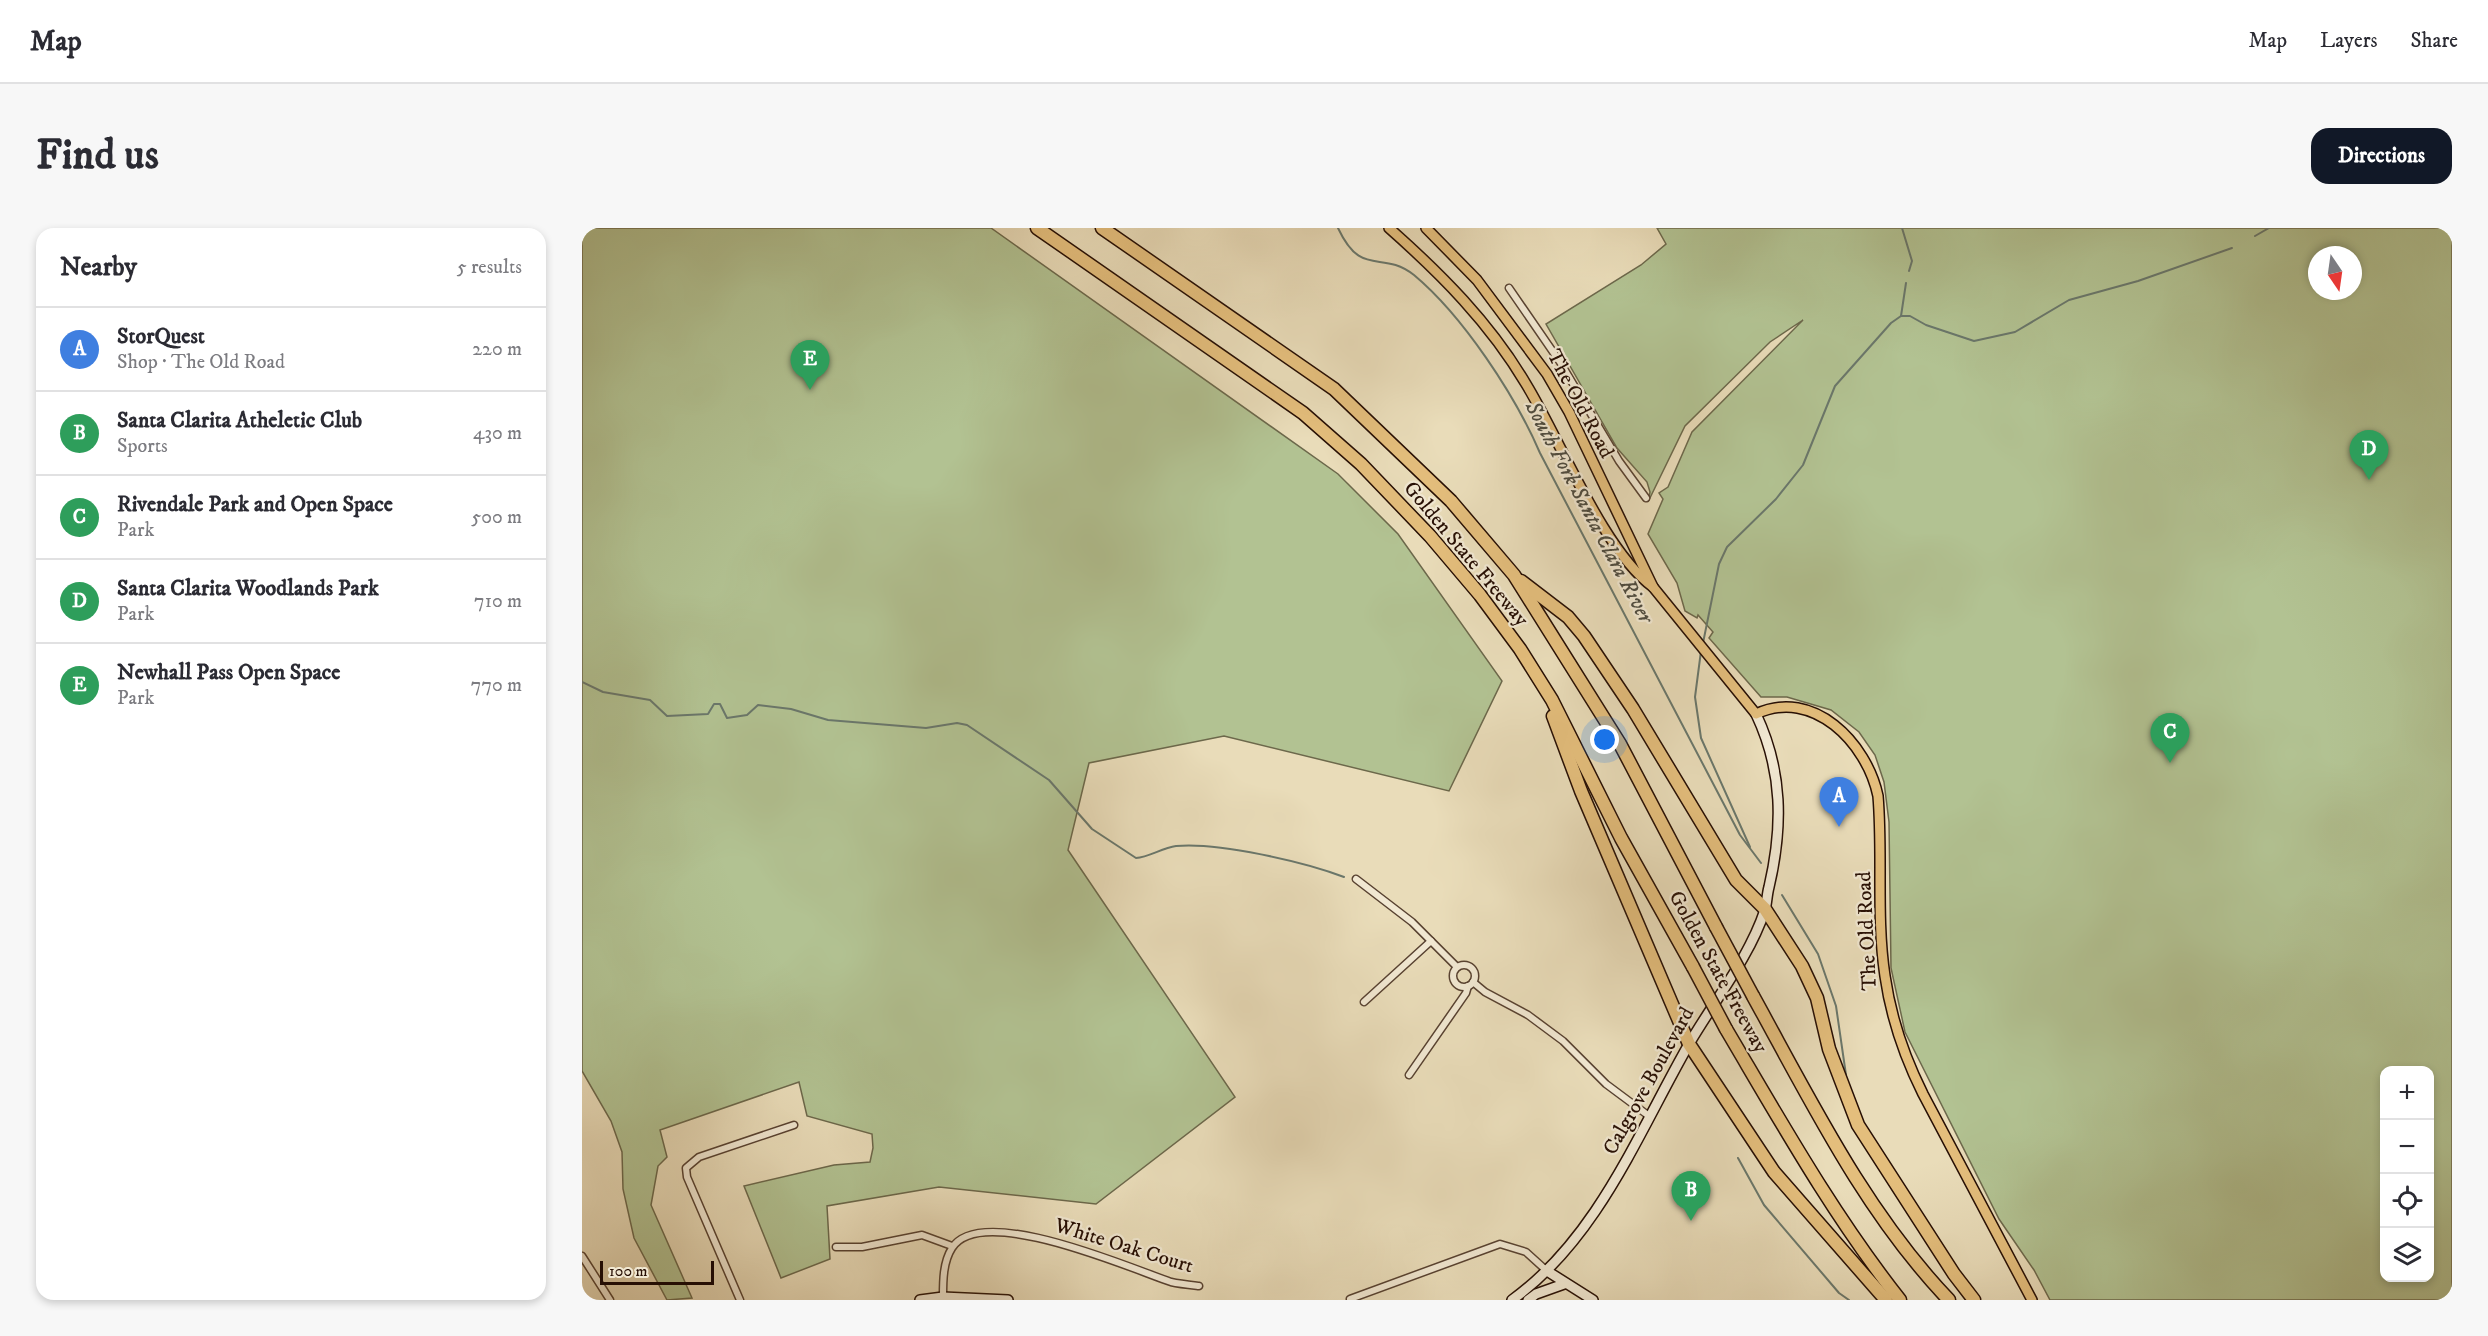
<!DOCTYPE html>
<html lang="en">
<head>
<meta charset="utf-8">
<style>
	body { margin:0; font-family:"IM FELL DW Pica",serif; background:#f7f7f7; color:#2b2b33 }
	.controls { position:absolute; right:18px; bottom:18px; display:grid; overflow:hidden; border-radius:12px; box-shadow:0 3px 9px #0003 }
	.controls button { width:54px; height:54px; display:grid; place-items:center; padding:0; border:0; border-bottom:2px solid #e1e1e2; background:#fff; color:#2b2b33; font:30px sans-serif }
	.compass { position:absolute; left:1726px; top:18px; width:54px; height:54px; border-radius:50%; background:#fff; box-shadow:0 3px 9px #0003; rotate:167deg }
	.scale { position:absolute; left:18px; bottom:15px; width:114px; box-sizing:border-box; padding-left:6px; border:3px solid #270f04; border-top:0; font-size:16px; line-height:21px; white-space:nowrap; color:#270f04; -webkit-text-stroke:4px #f1e8d2; paint-order:stroke }
	.you { position:absolute; left:1023px; top:512px; width:21px; height:21px; margin:-15px; border:4px solid #fff; border-radius:50%; background:#1a73e8; box-shadow:0 0 0 9px #1a73e833 }
	.badge { display:grid; place-items:center; width:39px; height:39px; border-radius:50%; background:#111827; color:#fff; font-size:20px; font-weight:700 }
	.pin { position:absolute; translate:-50% -50px; filter:drop-shadow(0 2px 3px #0008) }
	.pin::after { content:''; position:absolute; top:32px; width:21px; height:18px; background:inherit; clip-path:polygon(0 0,100% 0,50% 100%) }
	.list { margin:0; padding:0; list-style:none }
	h2 { display:flex; justify-content:space-between; align-items:center; height:78px; margin:0; padding:0 24px; font-size:26px }
	h2 small { font-size:20px; font-weight:400; color:#7c7c81 }
	.list li { display:grid; grid-template-columns:39px 1fr auto; gap:18px; align-items:center; box-sizing:border-box; height:84px; padding:0 24px; border-top:2px solid #e1e1e2 }
	.list b { display:block; font-size:22px; white-space:nowrap }
	.list p { margin:0; font-size:20px; white-space:nowrap; color:#7c7c81 }
	.list em { font-size:20px; font-style:normal; color:#7c7c81 }
	.icon { flex:none; width:33px; height:33px; fill:none; stroke:currentColor; stroke-width:2; stroke-linecap:round; stroke-linejoin:round }
	.map { position:relative; flex:none; width:1870px; height:1072px; overflow:hidden; border-radius:18px }
	header { display:flex; align-items:center; gap:36px; box-sizing:border-box; height:84px; padding:0 30px; background:#fff; border-bottom:2px solid #e1e1e2 }
	header strong { font-size:28px }
	nav { display:flex; gap:33px; margin-inline-start:auto; font-size:21px }
	.intro { display:flex; align-items:center; justify-content:space-between; box-sizing:border-box; height:144px; padding:0 36px }
	h1 { margin:0; font-size:42px }
	.button { padding:15px 27px; border-radius:18px; background:#111827; color:#fff; font-size:21px; font-weight:700 }
	main { display:flex; gap:36px; padding:0 36px }
	aside { flex:1; background:#fff; border-radius:18px; box-shadow:0 3px 9px #0003 }
	.map>svg:first-child { display:block }
	.green { fill:#b2c292; stroke:#6c684b; stroke-width:1.5; fill-rule:evenodd }
	.lines { fill:none; stroke-linecap:round; stroke-linejoin:round }
	.stream { stroke:#6a776b; stroke-width:2 }
	.street-casing { stroke:#584231; stroke-width:9 }
	.secondary-casing { stroke:#270f04; stroke-width:12 }
	.primary-casing { stroke:#270f04; stroke-width:12 }
	.highway-casing { stroke:#270f04; stroke-width:15 }
	.street { stroke:#f1e8d2; stroke-width:6 }
	.secondary { stroke:#f1e8d2; stroke-width:9 }
	.primary { stroke:#e4be7c; stroke-width:9 }
	.highway { stroke:#e4be7c; stroke-width:12 }
	.highway-bridge-casing { stroke:#270f04; stroke-width:15; stroke-linecap:butt }
	.highway-bridge { stroke:#e4be7c; stroke-width:12 }
	.labels { text-anchor:middle; dominant-baseline:central; stroke-width:4.5; stroke-linejoin:round; paint-order:stroke }
	.street-label { font-size:21px; fill:#270f04; stroke:#f1e8d2 }
	.water-label { font-size:22px; font-style:italic; fill:#4e4c40; stroke:#f1e8d2 }
</style>
</head>
<body>
<header>
<strong>Map</strong>
<nav><a>Map</a><a>Layers</a><a>Share</a></nav>
</header>
<div class="intro"><h1>Find us</h1><a class="button">Directions</a></div>
<main>
<aside>
<h2>Nearby<small>5 results</small></h2>
<ul class="list">
<li><span class="badge" style="background:#3f7fe0">A</span><div><b>StorQuest</b><p>Shop · The Old Road</p></div><em>220 m</em></li>
<li><span class="badge" style="background:#2e9e5b">B</span><div><b>Santa Clarita Atheletic Club</b><p>Sports</p></div><em>430 m</em></li>
<li><span class="badge" style="background:#2e9e5b">C</span><div><b>Rivendale Park and Open Space</b><p>Park</p></div><em>500 m</em></li>
<li><span class="badge" style="background:#2e9e5b">D</span><div><b>Santa Clarita Woodlands Park</b><p>Park</p></div><em>710 m</em></li>
<li><span class="badge" style="background:#2e9e5b">E</span><div><b>Newhall Pass Open Space</b><p>Park</p></div><em>770 m</em></li>
</ul>
</aside>
<div class="map">
<svg width="1870" height="1072" viewBox="0 0 1870 1072">
	<rect width="100%" height="100%" fill="#e9dcb9"/>
	<filter id="stains"><feTurbulence type="fractalNoise" baseFrequency=".00333" numOctaves="4"/><feColorMatrix values="0 0 0 0 .2 0 0 0 0 .09 0 0 0 0 .02 0 0 0 .5 -.17"/></filter>
	<radialGradient id="worn" r=".72"><stop offset=".6" stop-color="#630" stop-opacity="0"/><stop offset="1" stop-color="#630" stop-opacity=".3"/></radialGradient>
	<g class="green">
		<path d="M0 0H409L756 246 816 306 920 453 867 563 642 508 507 535 486 622 653 869 514 976 357 959 245 978 248 1031 199 1050 162 958 252 937 288 934 291 920 290 906 225 888 217 854 78 902 85 929 76 938 69 977 110 1070 85 1072 52 1010 41 961 40 924 29 893 0 843Z"/>
		<path d="M1075 0H1870V1072H1468L1452 1042 1417 991 1323 804 1309 740 1307 594 1302 554 1293 527 1277 504 1249 482 1205 469H1179L1127 410 1131 404 1116 387 1115 390 1103 383 1095 355 1066 306 1081 271 1077 265 1086 259 1110 204 1221 92 1188 114 1103 198 1066 274 1068 264 1065 254 1035 220 964 96 1059 37 1084 16ZM1735 27H1771V63H1735ZM1802 842H1848V1050H1802Z"/>
	</g>
	<g class="lines">
		<g class="stream">
			<path d="M756 0C780 51 799 21 832 47 881 88 933 167 958 225L1158 607 1179 635"/>
			<path d="M1320 0 1330 33 1327 43"/>
			<path d="M1673 8 1687 0"/>
			<path d="M1319 88 1324 55"/>
			<path d="M1121 415 1137 336 1145 319 1194 271 1221 237 1253 158 1309 95 1319 88H1328L1344 97 1392 113 1433 104 1487 72 1556 53 1650 20"/>
			<path d="M1119 423 1113 469 1119 510 1168 619"/>
			<path d="M0 454 21 464 68 472 85 488 126 486 132 476H138L145 490 165 487 176 477 209 481 246 492 344 500 375 495 385 497 467 552 510 601 554 630C567 629 580 620 594 618 636 614 723 634 762 649"/>
			<path d="M1200 667 1236 726 1254 778 1264 847"/>
			<path d="M1156 930 1182 977 1257 1065 1267 1072"/>
		</g>
		<g class="street-casing">
			<g id="street">
				<path d="M927 60 978 134 1037 233 1064 270"/>
				<path d="M774 651 830 694 875 739"/>
				<circle cx="882" cy="748" r="11"/>
				<path d="M891 754 903 764 946 787 981 813 1024 856 1067 888"/>
				<path d="M782 774 849 713"/>
				<path d="M827 847 884 765 886 758"/>
				<path d="M254 1019H280L340 1007 370 1018"/>
				<path d="M0 1028 28 1072"/>
				<path d="M361 1069C361 1053 361 1034 370 1020 399 974 550 1041 589 1054 598 1056 608 1057 617 1058"/>
				<path d="M768 1071 918 1016 944 1024 965 1043"/>
				<path d="M158 1072 105 949 104 940 117 929 212 897"/>
			</g>
		</g>
		<g class="secondary-casing">
			<g id="secondary">
				<path d="M965 1043 1011 1072"/>
				<path d="M338 1072 361 1069 426 1072"/>
				<path d="M930 1072C1016 1010 1056 905 1107 816 1132 773 1167 730 1183 682 1185 674 1185 666 1187 659 1201 599 1201 543 1174 486"/>
				<path d="M946 1072 954 1066 982 1056"/>
			</g>
		</g>
		<g class="primary-casing">
			<g id="primary">
				<path d="M807 0C859 46 908 95 944 156 979 213 1020 321 1071 359L1174 486C1231 459 1285 515 1296 568 1301 627 1294 689 1303 748 1309 790 1322 828 1341 866L1450 1072"/>
				<path d="M844 0 895 52 965 146 987 184 1071 359"/>
			</g>
		</g>
		<g class="highway-casing">
			<g id="highway">
				<path d="M455 0 721 185 779 236 848 308 898 367 938 421 970 472 1039 610 1111 739"/>
				<path d="M520 0 752 161 869 273 932 347 1038 516 1134 699"/>
				<path d="M939 353 986 389 1002 408 1051 481 1154 652 1183 681 1220 738 1235 770 1247 821 1276 897 1372 1046 1392 1072"/>
				<path d="M971 488 999 563 1107 816 1192 944 1304 1072"/>
				<path d="M1171 768C1229 873 1283 984 1367 1072"/>
				<path d="M1144 801C1199 894 1251 987 1318 1072"/>
			</g>
		</g>
		<use href="#street" class="street"/>
		<use href="#secondary" class="secondary"/>
		<use href="#primary" class="primary"/>
		<use href="#highway" class="highway"/>
		<g class="highway-bridge-casing">
			<g id="highway-bridge">
				<path d="M1134 699 1171 768"/>
				<path d="M1111 739 1144 801"/>
			</g>
		</g>
		<use href="#highway-bridge" class="highway-bridge"/>
	</g>
	<g class="labels">
		<g class="street-label">
			<text transform="translate(998 176) rotate(62)">The Old Road</text>
			<text transform="translate(884 326) rotate(50)">Golden State Freeway</text>
			<text transform="translate(1285 703) rotate(-93)">The Old Road</text>
			<text transform="translate(1136 744) rotate(61)">Golden State Freeway</text>
			<text transform="translate(1067 853) rotate(-61)">Calgrove Boulevard</text>
			<text transform="translate(542 1018) rotate(17)">White Oak Court</text>
		</g>
		<g class="water-label">
			<text transform="translate(1007 284) rotate(62)">South Fork Santa Clara River</text>
		</g>
	</g>
	<rect width="100%" height="100%" filter="url(#stains)"/>
	<rect width="100%" height="100%" fill="url(#worn)"/>
</svg>
<div class="controls">
<button>+</button>
<button>−</button>
<button><svg class="icon" aria-label="locate" viewBox="0 0 24 24"><circle cx="12" cy="12" r="6"/><path d="M12 2v4M12 18v4M2 12h4M18 12h4"/></svg></button>
<button><svg class="icon" aria-label="layers" viewBox="0 0 24 24"><path d="M12 4l9 5-9 5-9-5zM3 14l9 5 9-5"/></svg></button>
</div>
<svg class="compass" viewBox="-18 -18 36 36"><path d="M0-13l5 13h-10z" fill="#e53935"/><path d="M0 13l5-13h-10z" fill="#7c7c81"/></svg>
<div class="scale">100 m</div>
<div class="you"></div>
<div class="pin badge" style="left:1257px;top:599px;background:#3f7fe0">A</div>
<div class="pin badge" style="left:1109px;top:993px;background:#2e9e5b">B</div>
<div class="pin badge" style="left:1588px;top:535px;background:#2e9e5b">C</div>
<div class="pin badge" style="left:1787px;top:252px;background:#2e9e5b">D</div>
<div class="pin badge" style="left:228px;top:162px;background:#2e9e5b">E</div>
</div>
</main>
</body>
</html>
